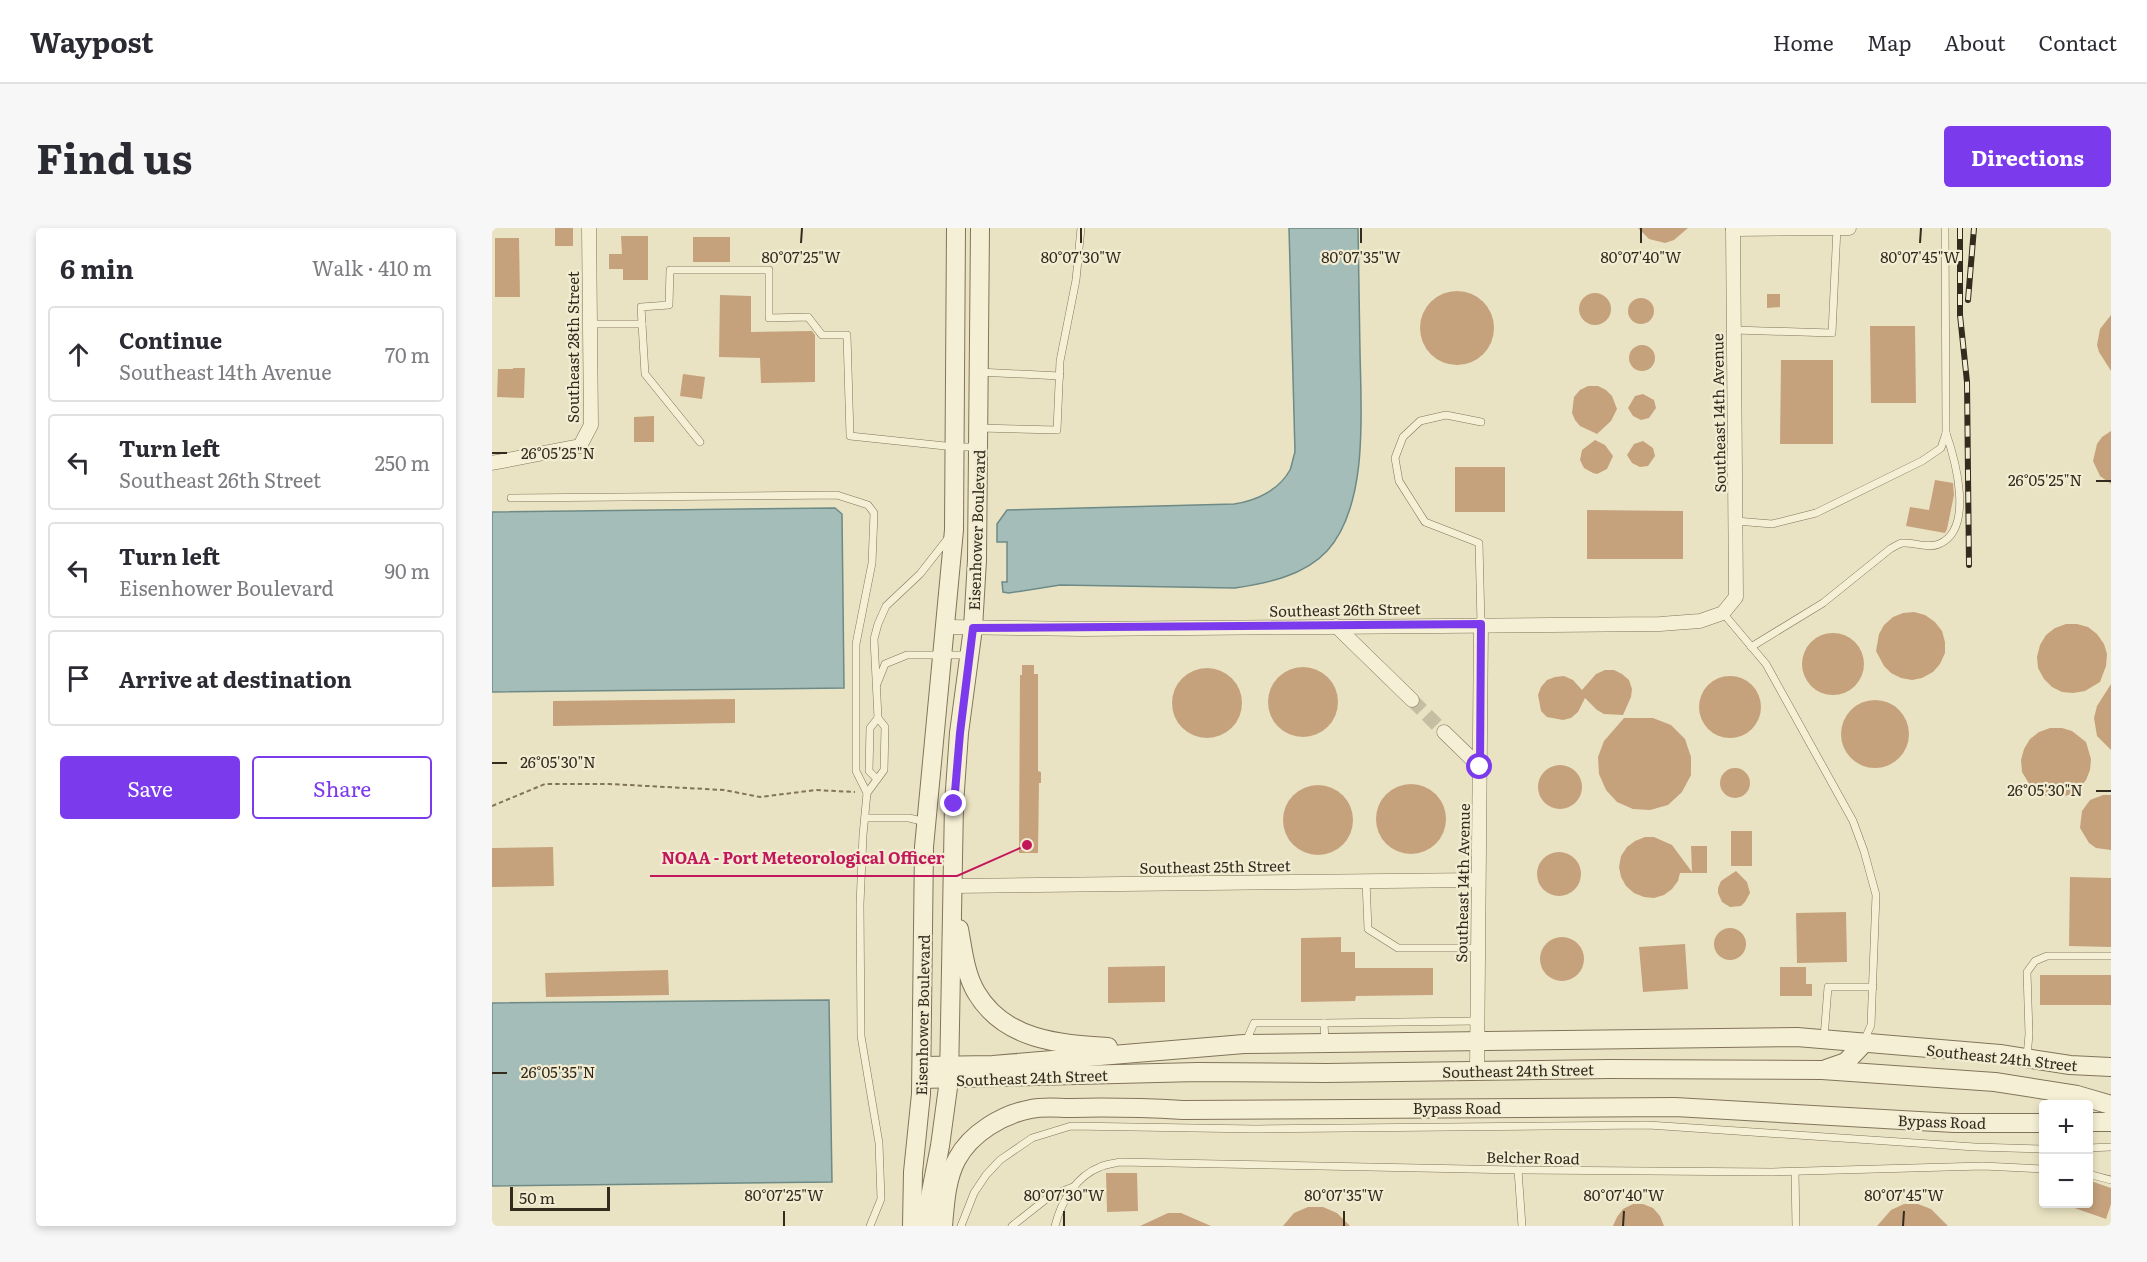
<!DOCTYPE html>
<html lang="en">
<head>
<meta charset="utf-8">
<style>
	body { margin:0; font-family:Literata,serif; background:#f7f7f7; color:#2b2b33 }
	.controls { position:absolute; right:18px; bottom:18px; display:grid; overflow:hidden; border-radius:6px; box-shadow:0 3px 9px #0003 }
	.controls button { width:54px; height:54px; display:grid; place-items:center; padding:0; border:0; border-bottom:2px solid #e1e1e2; background:#fff; color:#2b2b33; font:30px sans-serif }
	.scale { position:absolute; left:18px; bottom:15px; width:100px; box-sizing:border-box; padding-left:6px; border:3px solid #332b1e; border-top:0; font-size:16px; line-height:21px; white-space:nowrap; color:#332b1e; -webkit-text-stroke:4px #f2ecd2; paint-order:stroke }
	.stop { position:absolute; width:18px; height:18px; margin:-14px; border:4px solid #7c3aed; border-radius:50%; background:#fff }
	.stop.end { background:#7c3aed; border-color:#fff; box-shadow:0 2px 6px #0008 }
	.list { margin:0; padding:0; list-style:none }
	h2 { display:flex; justify-content:space-between; align-items:center; height:78px; margin:0; padding:0 24px; font-size:26px }
	h2 small { font-size:20px; font-weight:400; color:#7c7c81 }
	.list li { display:grid; grid-template-columns:39px 1fr auto; gap:18px; align-items:center; box-sizing:border-box; height:96px; margin:0 12px 12px; padding:0 12px; border:2px solid #e1e1e2; border-radius:6px }
	.list b { display:block; font-size:22px; white-space:nowrap }
	.list p { margin:0; font-size:20px; white-space:nowrap; color:#7c7c81 }
	.list em { font-size:20px; font-style:normal; color:#7c7c81 }
	.actions { display:flex; gap:12px; padding:18px 24px }
	.actions a { flex:1; padding:14px 0; border:2px solid #7c3aed; border-radius:6px; text-align:center; font-size:21px; color:#7c3aed }
	.actions .main { background:#7c3aed; color:#fff }
	.icon { flex:none; width:33px; height:33px; fill:none; stroke:currentColor; stroke-width:2; stroke-linecap:round; stroke-linejoin:round }
	.map { position:relative; flex:none; width:1619px; height:998px; overflow:hidden; border-radius:6px }
	header { display:flex; align-items:center; gap:36px; box-sizing:border-box; height:84px; padding:0 30px; background:#fff; border-bottom:2px solid #e1e1e2 }
	header strong { font-size:28px }
	nav { display:flex; gap:33px; margin-inline-start:auto; font-size:21px }
	.intro { display:flex; align-items:center; justify-content:space-between; box-sizing:border-box; height:144px; padding:0 36px }
	h1 { margin:0; font-size:42px }
	.button { padding:15px 27px; border-radius:6px; background:#7c3aed; color:#fff; font-size:21px; font-weight:700 }
	main { display:flex; gap:36px; padding:0 36px }
	aside { flex:1; background:#fff; border-radius:6px; box-shadow:0 3px 9px #0003 }
	.map>svg:first-child { display:block }
	.water { fill:#a5bdb9; stroke:#6d8a86; stroke-width:1.5 }
	.building { fill:#c5a27c }
	.lines { fill:none; stroke-linecap:round; stroke-linejoin:round }
	.minor-tunnel { stroke:#c5bea2; stroke-width:14; stroke-dasharray:14 7; stroke-linecap:butt }
	.service-casing { stroke:#82745b; stroke-width:8 }
	.minor-casing { stroke:#82745b; stroke-width:15 }
	.tertiary-casing { stroke:#82745b; stroke-width:20 }
	.path { stroke:#82745b; stroke-width:2; stroke-dasharray:4.5 3; stroke-linecap:butt }
	.service { stroke:#f5efd5; stroke-width:7 }
	.minor { stroke:#f5efd5; stroke-width:14 }
	.tertiary { stroke:#f5efd5; stroke-width:18 }
	.rail-casing { stroke:#332b1e; stroke-width:6 }
	.rail { stroke:#f2ecd2; stroke-width:4; stroke-dasharray:11; stroke-linecap:butt }
	.route { stroke:#7c3aed; stroke-width:8 }
	.ticks { fill:none; stroke:#332b1e; stroke-width:2 }
	.labels { text-anchor:middle; dominant-baseline:central; stroke-width:4.5; stroke-linejoin:round; paint-order:stroke }
	.street-label { font-size:15px; fill:#332b1e; stroke:#f2ecd2 }
	.ticks-label { font-size:15px; text-anchor:middle; fill:#332b1e; stroke:#f2ecd2; stroke-width:4.5; stroke-linejoin:round; paint-order:stroke }
	.leader { fill:none; stroke:#c2185b; stroke-width:2 }
	.callout-dot { fill:#c2185b; stroke:#f2ecd2; stroke-width:2 }
	.callout-label { font-size:16px; text-anchor:middle; font-weight:bold; fill:#c2185b; stroke:#f2ecd2; stroke-width:4.5; stroke-linejoin:round; paint-order:stroke }
</style>
</head>
<body>
<header>
<strong>Waypost</strong>
<nav><a>Home</a><a>Map</a><a>About</a><a>Contact</a></nav>
</header>
<div class="intro"><h1>Find us</h1><a class="button">Directions</a></div>
<main>
<aside>
<h2>6 min<small>Walk · 410 m</small></h2>
<ul class="list">
<li><svg class="icon" aria-label="ahead" viewBox="0 0 24 24"><path d="M12 20V5M6 11l6-6 6 6"/></svg><div><b>Continue</b><p>Southeast 14th Avenue</p></div><em>70 m</em></li>
<li><svg class="icon" aria-label="left" viewBox="0 0 24 24"><path d="M17 20v-9H6M10 6l-5 5 5 5"/></svg><div><b>Turn left</b><p>Southeast 26th Street</p></div><em>250 m</em></li>
<li><svg class="icon" aria-label="left" viewBox="0 0 24 24"><path d="M17 20v-9H6M10 6l-5 5 5 5"/></svg><div><b>Turn left</b><p>Eisenhower Boulevard</p></div><em>90 m</em></li>
<li><svg class="icon" aria-label="arrive" viewBox="0 0 24 24"><path d="M6 21V4h12l-3 4 3 4H6"/></svg><div><b>Arrive at destination</b></div></li>
</ul>
<div class="actions"><a class="main">Save</a><a>Share</a></div>
</aside>
<div class="map">
<svg width="1619" height="998" viewBox="0 0 1619 998">
	<rect width="100%" height="100%" fill="#eae3c3"/>
	<g class="water">
		<path d="M797 0H866C867 41 867 82 868 124 869 182 877 277 835 323 812 348 775 355 743 360L568 357 517 365 511 364 510 354H515V314H505V296L515 282 742 276C764 273 787 262 798 242 800 237 801 230 803 224Z"/>
		<path d="M343 280 350 286 352 460 0 464V284Z"/>
		<path d="M337 772 340 954 0 958V775Z"/>
	</g>
	<g class="building">
		<rect x="63" y="0" width="18" height="18"/>
		<path d="M1146 0H1196L1182 12 1173 15 1157 11Z"/>
		<path d="M129 8H156V52H131V41H117V26H130Z"/>
		<rect x="201" y="9" width="37" height="25"/>
		<path d="M3 10H27L28 69H3Z"/>
		<circle cx="965" cy="100" r="37"/>
		<circle cx="1103" cy="81" r="16"/>
		<path d="M1275 66H1288V79L1275 80Z"/>
		<path d="M228 67 259 68V104L320 103 323 107V154L269 155 268 130 227 129Z"/>
		<circle cx="1149" cy="83" r="13"/>
		<path d="M1619 87V143L1607 124 1605 117 1608 101Z"/>
		<path d="M1378 98H1423L1424 175H1379Z"/>
		<circle cx="1150" cy="130" r="13"/>
		<path d="M1289 132H1341V216H1288Z"/>
		<path d="M21 140H33L32 170 5 169 6 141H21Z"/>
		<path d="M191 146 213 149 210 171 188 168Z"/>
		<path d="M1096 158H1106L1114 162 1120 168 1125 181 1119 193 1105 206 1088 198 1083 192 1080 185 1082 169 1088 162Z"/>
		<path d="M1151 166 1162 172 1164 180 1157 190 1149 192 1141 188 1136 180 1143 168Z"/>
		<path d="M162 188V214H142V189Z"/>
		<path d="M1619 203V256L1608 248 1601 233 1605 216 1610 209Z"/>
		<path d="M1103 212 1113 217 1121 228 1115 241 1105 246 1101 245 1092 240 1088 232 1090 222Z"/>
		<path d="M1151 213 1161 220 1163 228 1156 238 1148 239 1140 235 1135 227 1142 216Z"/>
		<rect x="963" y="239" width="50" height="45"/>
		<path d="M1443 252 1461 255 1462 267 1455 301 1453 305 1414 298 1418 279 1437 282Z"/>
		<path d="M1095 282 1191 283V331H1095Z"/>
		<path d="M1422 384 1433 387 1443 394 1450 403 1453 414V425L1448 436 1441 444 1430 450 1420 452 1409 450 1399 445 1392 438 1384 423 1387 406 1392 397 1401 389 1411 385Z"/>
		<path d="M1574 396H1585L1596 399 1605 406 1612 416 1615 426 1614 438 1608 454 1593 463 1581 465 1570 464 1560 459 1552 451 1546 440 1545 429 1548 417 1554 407 1563 400Z"/>
		<circle cx="1341" cy="436" r="31"/>
		<path d="M530 437H542V446H546V543L549 544V555H547L546 625H527L528 447H530Z"/>
		<circle cx="811" cy="474" r="35"/>
		<circle cx="715" cy="475" r="35"/>
		<path d="M1113 442H1122L1130 446 1137 452 1140 461 1139 469 1131 487 1112 486 1105 482 1093 470 1086 484 1079 490 1071 492 1055 489 1049 483 1046 467 1049 459 1055 452 1063 449 1072 448 1081 452 1090 462 1104 446Z"/>
		<circle cx="1238" cy="479" r="31"/>
		<path d="M1619 456V522L1605 508 1602 490 1605 478Z"/>
		<path d="M243 471V495L61 498V473Z"/>
		<circle cx="1383" cy="506" r="34"/>
		<path d="M1132 490H1161L1179 497 1193 511 1199 529V547L1190 564 1176 577 1158 582 1141 581 1125 574 1114 562 1107 546 1106 529 1112 513Z"/>
		<path d="M1558 500H1570L1580 503 1594 514 1599 531 1598 542 1594 552 1587 561 1577 567 1566 569 1554 568 1544 563 1536 554 1530 544 1529 532 1532 521 1538 511 1547 504Z"/>
		<circle cx="1068" cy="559" r="22"/>
		<circle cx="1243" cy="555" r="15"/>
		<circle cx="919" cy="591" r="35"/>
		<circle cx="826" cy="592" r="35"/>
		<path d="M1611 567H1619V622L1604 620 1597 615 1588 600 1590 583 1598 572Z"/>
		<rect x="1239" y="603" width="21" height="35"/>
		<path d="M1153 609H1162L1180 617 1200 644 1199 618H1215V645H1188L1186 653 1180 661 1172 667 1162 670 1152 669 1142 665 1134 658 1129 649 1127 639 1129 628 1135 619 1143 613Z"/>
		<path d="M61 619 62 658 0 659V620Z"/>
		<circle cx="1067" cy="646" r="22"/>
		<path d="M1244 643 1255 654 1258 665 1253 674 1249 678 1238 679 1230 674 1226 665V660L1229 653Z"/>
		<path d="M1578 649 1619 650V719L1577 718Z"/>
		<path d="M1354 684 1355 734 1305 735 1304 685Z"/>
		<circle cx="1238" cy="716" r="16"/>
		<circle cx="1070" cy="731" r="22"/>
		<path d="M849 709V724H863V740H941V767L864 768 863 773 809 774V710Z"/>
		<path d="M1193 716 1196 761 1151 764 1147 719Z"/>
		<path d="M673 738V774L616 775V739Z"/>
		<path d="M1288 739H1314V756H1320V768H1288Z"/>
		<path d="M176 742 177 767 54 769 53 745Z"/>
		<rect x="1548" y="747" width="71" height="30"/>
		<path d="M614 945H645L646 983 615 984Z"/>
		<path d="M1596 952 1619 960V976L1614 991 1574 977V975H1596Z"/>
		<path d="M1141 976H1151L1161 980 1168 988 1172 998H1121L1125 989 1131 981Z"/>
		<path d="M1412 976H1426L1439 981 1456 998H1385L1399 982Z"/>
		<path d="M816 979H831L845 985 858 998H791L802 985Z"/>
		<path d="M676 985H689L719 998H648Z"/>
	</g>
	<g class="lines">
		<path class="minor-tunnel" d="M920 472 952 504"/>
		<g class="service-casing">
			<g id="service">
				<path d="M98 96H150"/>
				<path d="M1242 102 1340 105 1345 0"/>
				<path d="M486 144 568 148"/>
				<path d="M989 194 954 187 928 193 911 209 903 230 907 253 933 294 987 315 989 396"/>
				<path d="M487 200 565 202 568 133 584 52 589 0"/>
				<path d="M208 214 153 146 149 79 177 77 178 42H277V90L316 89 330 107H355L358 208 463 219H486"/>
				<path d="M19 270 345 267 376 277 382 285 380 335 364 416V543L375 565 371 607 368 676 369 808 387 915 389 971 378 998"/>
				<path d="M1244 293 1280 296 1324 285 1430 233 1449 220 1454 205 1453 0"/>
				<path d="M1231 385 1274 436 1361 593 1372 623 1384 667 1379 797 1372 813"/>
				<path d="M1259 419 1331 375 1398 321C1402 319 1406 316 1410 315 1422 314 1436 321 1447 316 1483 301 1463 231 1454 205"/>
				<path d="M385 456 393 436 415 427H475"/>
				<path d="M385 551 377 543 378 500 386 490"/>
				<path d="M375 565 392 542 393 499 386 490 382 411 386 396 394 378 428 346 457 309"/>
				<path d="M373 590H417L434 594"/>
				<path d="M874 653 876 701 906 720H986"/>
				<path d="M1332 810 1336 759H1381"/>
				<path d="M833 813 832 795 985 793"/>
				<path d="M753 816 762 795H832"/>
				<path d="M1535 829 1537 806 1535 744 1543 733 1555 728H1619"/>
				<path d="M1556 864 1562 876"/>
				<path d="M1596 920 1619 919"/>
				<path d="M1026 942 1030 998"/>
				<path d="M1303 944 1304 998"/>
				<path d="M1596 946 1619 952"/>
				<path d="M469 998 482 965 494 947 508 932 540 910 579 898 764 901 1156 897 1483 919 1552 921"/>
				<path d="M520 998 558 968 581 959"/>
				<path d="M563 998C569 974 584 948 608 939 614 936 621 936 627 934L1026 942 1280 944 1491 938 1552 941"/>
			</g>
		</g>
		<g class="minor-casing">
			<g id="minor">
				<path d="M1241 1 1357 0"/>
				<path d="M0 235 88 218 99 197 97 0"/>
				<path d="M844 398 920 472"/>
				<path d="M454 399 591 401 1168 396 1208 393 1231 385 1244 369 1241 0"/>
				<path d="M952 504 988 539"/>
				<path d="M460 658 986 652"/>
				<path d="M985 843 989 396"/>
			</g>
		</g>
		<g class="tertiary-casing">
			<g id="tertiary">
				<path d="M467 701C471 722 473 745 484 764 512 812 566 816 616 819"/>
				<path d="M430 838 501 837 752 816 1305 809 1508 826 1578 837 1619 839"/>
				<path d="M1334 841 1354 834 1372 815"/>
				<path d="M430 851 706 844 834 845 1117 841 1330 842 1503 854 1585 867 1619 877"/>
				<path d="M1596 894H1619"/>
				<path d="M420 998 421 944 429 866 432 619 462 302 464 0"/>
				<path d="M435 998 437 974 448 918 457 852 462 576 467 505 481 400 485 332 488 0"/>
				<path d="M451 998C453 976 454 951 465 931 479 905 511 886 539 881 552 878 567 880 580 880 617 879 654 880 691 882L1183 879 1462 895H1552"/>
			</g>
		</g>
		<path class="path" d="M0 578 53 556H117L232 562 268 569 324 562 363 564"/>
		<use href="#service" class="service"/>
		<use href="#minor" class="minor"/>
		<use href="#tertiary" class="tertiary"/>
		<g class="rail-casing">
			<g id="rail">
				<path d="M1468 0V87L1475 154 1477 337"/>
				<path d="M1476 72 1482 0"/>
			</g>
		</g>
		<use href="#rail" class="rail"/>
	</g>
	<g class="lines">
		<path class="route" d="M462 576 468 505 481 400 989 396 988 539"/>
	</g>
	<path class="ticks" d="M309 15 310 0M589 15V0M869 15V0M1149 15V0M1428 15 1429 0M0 225H15M1604 253H1619M0 535H15M1604 563H1619M0 845H15M292 998V983M572 998V983M852 998V983M1131 998 1132 983M1411 998 1412 983"/>
	<g class="labels">
		<g class="street-label">
			<text transform="translate(80 119) rotate(-90)">Southeast 28th Street</text>
			<text transform="translate(1226 185) rotate(-91)">Southeast 14th Avenue</text>
			<text transform="translate(484 302) rotate(-88)">Eisenhower Boulevard</text>
			<text transform="translate(853 381) rotate(-1)">Southeast 26th Street</text>
			<text transform="translate(723 638) rotate(-1)">Southeast 25th Street</text>
			<text transform="translate(970 655) rotate(-89)">Southeast 14th Avenue</text>
			<text transform="translate(430 787) rotate(-89)">Eisenhower Boulevard</text>
			<text transform="translate(1510 829) rotate(6)">Southeast 24th Street</text>
			<text transform="translate(1026 842) rotate(-1)">Southeast 24th Street</text>
			<text transform="translate(540 849) rotate(-2)">Southeast 24th Street</text>
			<text x="965" y="879">Bypass Road</text>
			<text transform="translate(1450 893) rotate(2)">Bypass Road</text>
			<text transform="translate(1041 929) rotate(1)">Belcher Road</text>
		</g>
	</g>
	<g class="ticks-label">
		<text x="309" y="35">80°07'25"W</text>
		<text x="589" y="35">80°07'30"W</text>
		<text x="869" y="35">80°07'35"W</text>
		<text x="1149" y="35">80°07'40"W</text>
		<text x="1428" y="35">80°07'45"W</text>
		<text x="66" y="231">26°05'25"N</text>
		<text x="1553" y="258">26°05'25"N</text>
		<text x="66" y="540">26°05'30"N</text>
		<text x="1553" y="568">26°05'30"N</text>
		<text x="66" y="850">26°05'35"N</text>
		<text x="292" y="973">80°07'25"W</text>
		<text x="572" y="973">80°07'30"W</text>
		<text x="852" y="973">80°07'35"W</text>
		<text x="1132" y="973">80°07'40"W</text>
		<text x="1412" y="973">80°07'45"W</text>
	</g>
	<path class="leader" d="M535 617L465 648H158"/>
	<circle class="callout-dot" cx="535" cy="617" r="6"/>
	<g class="callout-label">
		<text x="311" y="636">NOAA - Port Meteorological Officer</text>
	</g>
</svg>
<div class="controls">
<button>+</button>
<button>−</button>
</div>
<div class="scale">50 m</div>
<div class="stop" style="left:988px;top:539px"></div>
<div class="stop end" style="left:462px;top:576px"></div>
</div>
</main>
</body>
</html>
